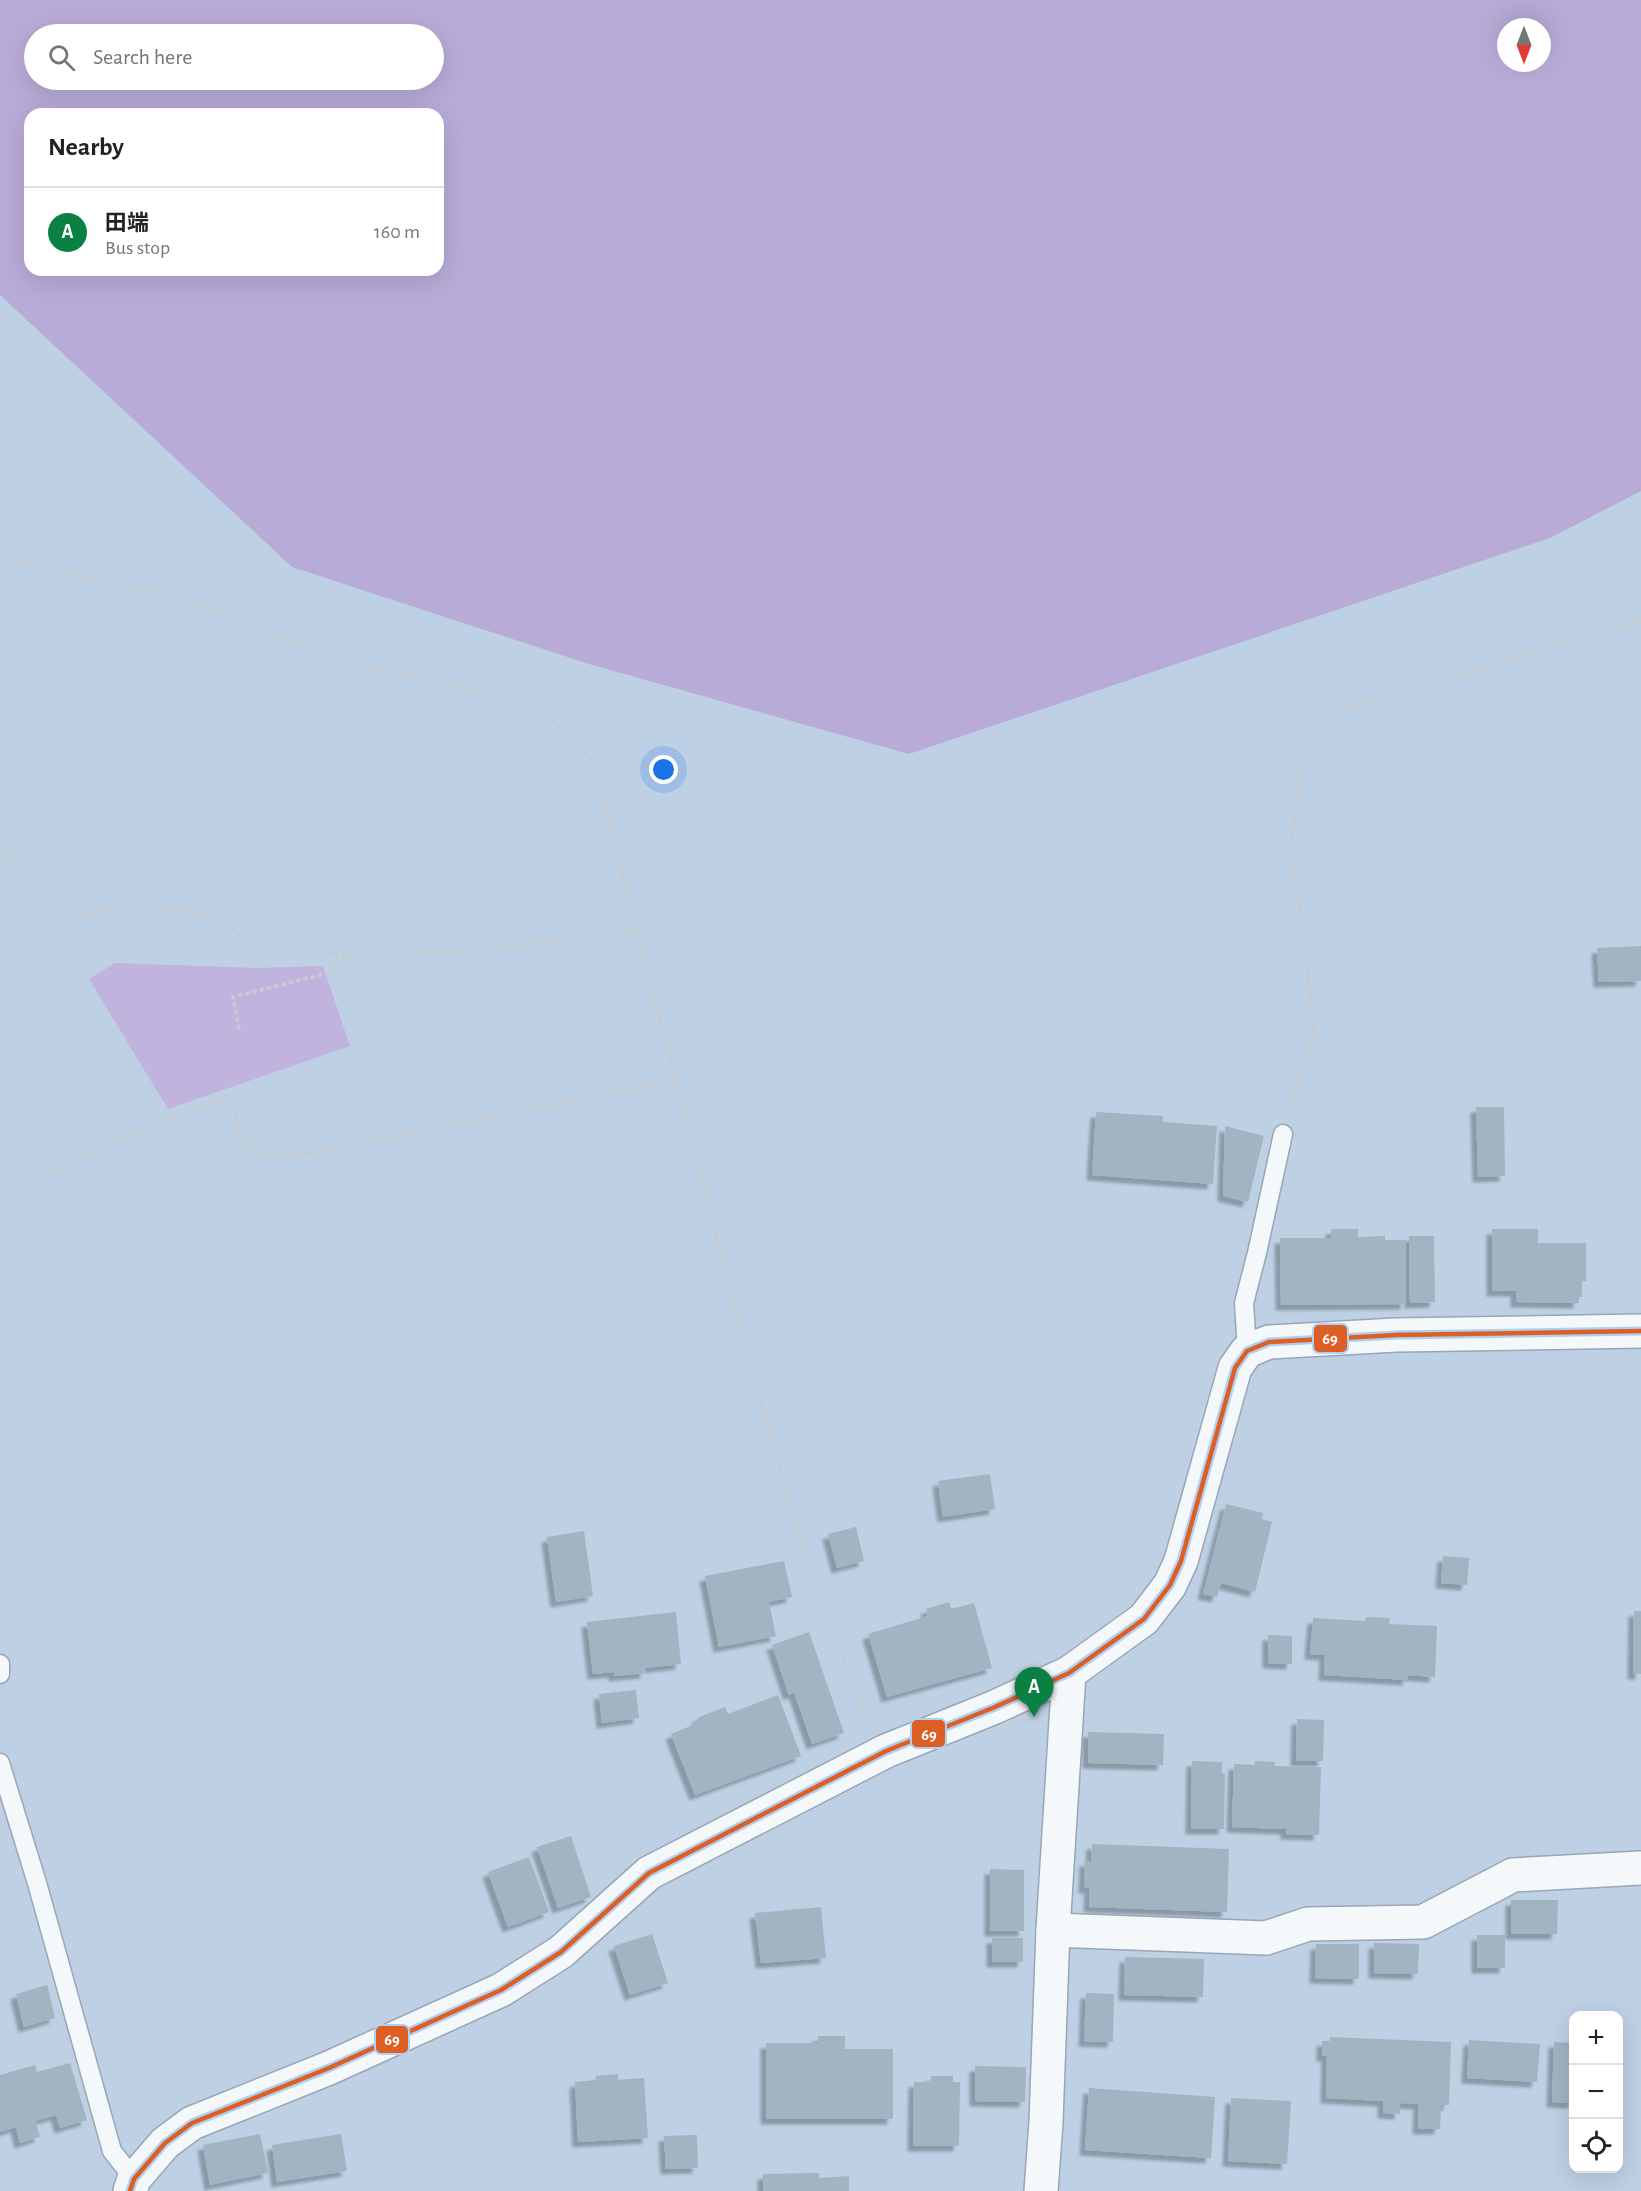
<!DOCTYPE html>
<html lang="en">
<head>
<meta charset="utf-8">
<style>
	body { margin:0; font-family:"Alegreya Sans","Noto Sans JP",sans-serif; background:#f6f6f6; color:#222 }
	.controls { position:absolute; right:18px; bottom:18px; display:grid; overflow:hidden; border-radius:12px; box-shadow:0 6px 24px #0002 }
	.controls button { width:54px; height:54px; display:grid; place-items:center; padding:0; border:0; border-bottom:2px solid #e0e0e0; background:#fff; color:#222; font:30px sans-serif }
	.compass { position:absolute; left:1497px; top:18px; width:54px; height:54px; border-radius:50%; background:#fff; box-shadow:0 6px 24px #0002; rotate:180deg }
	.you { position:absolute; left:664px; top:770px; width:21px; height:21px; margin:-15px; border:4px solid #fff; border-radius:50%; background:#1a73e8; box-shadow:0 0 0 9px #1a73e833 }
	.badge { display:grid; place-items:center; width:39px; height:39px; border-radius:50%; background:#0b8043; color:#fff; font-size:20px; font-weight:700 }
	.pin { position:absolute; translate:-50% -50px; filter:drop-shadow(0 2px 3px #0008) }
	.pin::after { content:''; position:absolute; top:32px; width:21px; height:18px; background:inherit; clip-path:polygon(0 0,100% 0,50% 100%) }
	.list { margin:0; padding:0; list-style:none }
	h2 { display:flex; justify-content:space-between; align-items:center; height:78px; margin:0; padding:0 24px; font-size:26px }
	h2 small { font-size:20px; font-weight:400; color:#767676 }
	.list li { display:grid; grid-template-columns:39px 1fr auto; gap:18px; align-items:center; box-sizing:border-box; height:90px; padding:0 24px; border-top:2px solid #e0e0e0 }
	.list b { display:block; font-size:22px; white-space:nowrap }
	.list p { margin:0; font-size:20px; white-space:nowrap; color:#767676 }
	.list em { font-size:20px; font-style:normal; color:#767676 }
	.icon { flex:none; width:33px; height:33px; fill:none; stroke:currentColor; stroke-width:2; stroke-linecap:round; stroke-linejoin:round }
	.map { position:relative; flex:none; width:1641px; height:2191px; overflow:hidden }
	.search { position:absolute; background:#fff; box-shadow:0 6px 24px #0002; left:24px; top:24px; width:420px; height:66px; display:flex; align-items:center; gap:15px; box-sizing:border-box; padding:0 21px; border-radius:33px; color:#767676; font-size:22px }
	.panel { position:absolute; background:#fff; box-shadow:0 6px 24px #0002; left:24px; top:108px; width:420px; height:168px; border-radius:18px }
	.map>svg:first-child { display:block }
	.green { fill:#c0b3de }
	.forest { fill:#b8abd7; fill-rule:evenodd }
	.building { fill:#a2b3c1; filter:url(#shadow) }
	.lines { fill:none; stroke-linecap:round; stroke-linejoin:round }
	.lane-casing { stroke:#98a6b6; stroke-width:21 }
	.street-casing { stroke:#98a6b6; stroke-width:36 }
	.path { stroke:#c6cbd0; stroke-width:4; stroke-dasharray:4.5 3; stroke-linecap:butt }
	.lane { stroke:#f5f8fb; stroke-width:18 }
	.street { stroke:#f5f8fb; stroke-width:33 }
	.bus-1-casing { stroke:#afcff3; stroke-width:9 }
	.bus-1 { stroke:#dd5f24; stroke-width:4.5 }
	.line-badge { stroke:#afcff3; stroke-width:2 }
	.badge-label { font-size:16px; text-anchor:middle; font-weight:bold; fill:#fff }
</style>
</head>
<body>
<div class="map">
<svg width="1641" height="2191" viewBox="0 0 1641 2191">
	<defs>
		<filter id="shadow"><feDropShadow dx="-5.5" dy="5.5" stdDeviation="1.5" flood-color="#0004"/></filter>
	</defs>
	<rect width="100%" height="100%" fill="#bed0e4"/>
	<path class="green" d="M115 963 256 968 323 966 350 1046 168 1109 89 979Z"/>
	<path class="forest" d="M0 0H1641V491L1550 538 909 754 589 664 292 567 0 295ZM1506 27H1542V63H1506ZM34 34H434V80H34ZM30 114H438V270H30Z"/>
	<g class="building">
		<path d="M1641 946V981L1599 982 1597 948Z"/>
		<path d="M1476 1107H1504L1505 1176 1478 1177Z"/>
		<path d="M1096 1112 1163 1116V1122L1217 1126 1213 1184 1092 1175Z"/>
		<path d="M1225 1126 1264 1136 1248 1202 1223 1196Z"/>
		<path d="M1331 1229H1358V1237L1385 1236V1240H1406V1304L1281 1305 1280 1238H1331Z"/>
		<path d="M1492 1229H1538V1243H1586V1281H1582V1297H1579V1303L1516 1302V1291H1492Z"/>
		<path d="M1409 1236H1434L1435 1302 1410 1303Z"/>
		<path d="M990 1474 995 1509 943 1517 938 1481Z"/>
		<path d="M1226 1504 1263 1513 1262 1519 1272 1522 1255 1592 1221 1583 1217 1597 1203 1594Z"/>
		<path d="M856 1527 864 1561 837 1568 828 1534Z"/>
		<path d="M584 1531 593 1596 556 1602 547 1537Z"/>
		<path d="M1443 1556 1469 1558 1467 1585 1441 1583Z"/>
		<path d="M784 1561 792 1597 769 1602 776 1636 719 1647 705 1576Z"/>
		<path d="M949 1602 951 1609 974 1603 992 1668 887 1697 868 1634 928 1616 926 1609Z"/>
		<path d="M1634 1611H1641V1674H1633Z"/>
		<path d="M676 1612 681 1664 645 1668 646 1673 614 1676V1672L593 1674 587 1622Z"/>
		<path d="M1366 1617 1390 1618 1389 1624 1437 1626 1435 1677 1408 1675V1680L1324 1675 1325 1655 1310 1654 1313 1618 1365 1621Z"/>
		<path d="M809 1632 844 1733 812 1744 794 1692 789 1695 772 1645Z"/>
		<path d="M1268 1635 1292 1636V1664L1268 1663Z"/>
		<path d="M636 1690 639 1718 602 1723 599 1694Z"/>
		<path d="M778 1695 801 1756 695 1795 671 1734 698 1723 697 1718 725 1707 728 1714Z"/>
		<path d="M1297 1719 1324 1720 1323 1761H1296Z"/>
		<path d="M1088 1732 1164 1734 1163 1765 1088 1763Z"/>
		<path d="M1192 1761 1222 1762V1773H1225L1224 1829H1191Z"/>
		<path d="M1255 1761 1275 1762V1766L1321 1767 1319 1835 1286 1834V1829L1232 1827 1234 1764 1255 1765Z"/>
		<path d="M571 1836 591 1897 558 1908 537 1847Z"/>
		<path d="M1092 1844 1229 1849 1227 1912 1089 1907 1090 1888H1084L1085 1861H1091Z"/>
		<path d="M529 1857 549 1912 508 1927 488 1872Z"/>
		<path d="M990 1869 1024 1870V1931H990Z"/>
		<path d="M1511 1900H1558L1557 1934H1511Z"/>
		<path d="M821 1907 826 1958 761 1963 755 1913Z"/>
		<path d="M652 1934 668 1983 630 1995 614 1946Z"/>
		<rect x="1477" y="1935" width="28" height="33"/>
		<rect x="992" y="1938" width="31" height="24"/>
		<path d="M1374 1943 1419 1944 1418 1974 1374 1973Z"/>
		<path d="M1316 1944H1359V1979L1315 1978Z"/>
		<path d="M1125 1957 1204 1959 1203 1997 1124 1995Z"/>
		<path d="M47 1985 55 2018 24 2027 16 1994Z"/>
		<path d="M1086 1993 1114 1994 1113 2042 1084 2041Z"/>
		<path d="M818 2036H845V2049H893V2119H766V2043H818Z"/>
		<path d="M1330 2037 1451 2042 1449 2105H1441L1440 2129H1418L1419 2104 1400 2103V2114L1383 2113V2101L1326 2098 1327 2056H1322V2041H1330Z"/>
		<path d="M1469 2040 1540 2044 1537 2082 1467 2078Z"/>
		<path d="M1554 2042 1574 2043V2103L1552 2102Z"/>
		<path d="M70 2063 87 2120 60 2128 56 2115 35 2121 40 2137 20 2143 16 2127 0 2132V2075L35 2065 37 2072Z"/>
		<path d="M975 2066 1026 2067 1025 2102 975 2101Z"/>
		<path d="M618 2074V2080L644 2078 648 2138 578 2142 575 2082 596 2080 595 2076Z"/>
		<path d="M931 2076H953V2082H960L959 2146H913L914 2082H931Z"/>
		<path d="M1089 2088 1215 2097 1211 2158 1085 2150Z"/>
		<path d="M1231 2098 1291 2101 1287 2164 1228 2161Z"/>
		<path d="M260 2134 268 2173 210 2185 203 2145Z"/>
		<path d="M341 2134 347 2171 277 2182 272 2145Z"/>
		<path d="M697 2135 698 2168 666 2169 664 2136Z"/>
		<path d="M819 2173V2178L849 2176V2191H763V2174Z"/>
	</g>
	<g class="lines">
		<g class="lane-casing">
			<g id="lane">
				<path d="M1247 1351 1244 1303 1257 1253 1283 1134"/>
				<path d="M0 1664V1674"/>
				<path d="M0 1763 37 1883 112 2151 134 2179"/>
			</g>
		</g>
		<g class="street-casing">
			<g id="street">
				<path d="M1053 1930 1266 1938 1308 1924 1423 1922 1513 1875 1641 1868"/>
				<path d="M130 2191 134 2179 165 2143 192 2123 329 2068 501 1990 561 1952 649 1873 886 1751 995 1707 1069 1673 1144 1619 1170 1585 1181 1561 1235 1368 1247 1351 1269 1342 1396 1335 1641 1331"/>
				<path d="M1041 2191 1046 2122 1053 1930 1069 1673"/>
			</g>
		</g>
		<g class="path">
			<path d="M0 558 99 581 174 594 346 663 427 678 525 705 544 714 579 741 594 765 741 1332 796 1522 857 1697 867 1716"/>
			<path d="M0 829 14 849"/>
			<path d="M0 858 14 849 63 920 129 903 213 915 265 955 474 951 636 931"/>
			<path d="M239 1029 233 997 332 972 348 954"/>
			<path d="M1292 1104 1314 1034 1303 924 1290 853 1300 774 1322 716 1641 620"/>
			<path d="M0 1196 113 1142 232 1094 241 1142 261 1156H295L675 1080"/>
		</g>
		<use href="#lane" class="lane"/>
		<use href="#street" class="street"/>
		<g class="bus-1-casing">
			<path id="bus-1" d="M130 2191 134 2179 165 2143 192 2123 329 2068 501 1990 561 1952 649 1873 886 1751 995 1707 1069 1673 1144 1619 1170 1585 1181 1561 1235 1368 1247 1351 1269 1342 1396 1335 1641 1331"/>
		</g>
		<use href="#bus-1" class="bus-1"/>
	</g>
	<g class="line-badge">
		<rect x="1313" y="1324" width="35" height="29" rx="6" fill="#dd5f24"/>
		<rect x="911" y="1719" width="35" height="29" rx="6" fill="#dd5f24"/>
		<rect x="375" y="2025" width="34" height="29" rx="6" fill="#dd5f24"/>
	</g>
	<g class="badge-label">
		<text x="1330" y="1344">69</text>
		<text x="929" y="1740">69</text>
		<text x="392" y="2045">69</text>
	</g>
</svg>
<div class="controls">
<button>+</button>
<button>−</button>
<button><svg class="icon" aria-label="locate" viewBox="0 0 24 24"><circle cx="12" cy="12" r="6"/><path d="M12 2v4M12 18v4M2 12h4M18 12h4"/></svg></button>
</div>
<svg class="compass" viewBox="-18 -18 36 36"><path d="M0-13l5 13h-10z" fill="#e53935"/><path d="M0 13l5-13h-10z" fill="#767676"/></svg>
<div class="you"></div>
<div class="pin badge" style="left:1034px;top:1717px">A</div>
<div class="search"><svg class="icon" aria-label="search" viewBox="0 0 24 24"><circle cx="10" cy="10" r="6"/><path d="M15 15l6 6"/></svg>Search here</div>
<section class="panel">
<h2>Nearby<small></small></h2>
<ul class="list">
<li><span class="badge">A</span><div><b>田端</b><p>Bus stop</p></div><em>160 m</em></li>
</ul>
</section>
</div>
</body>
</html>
